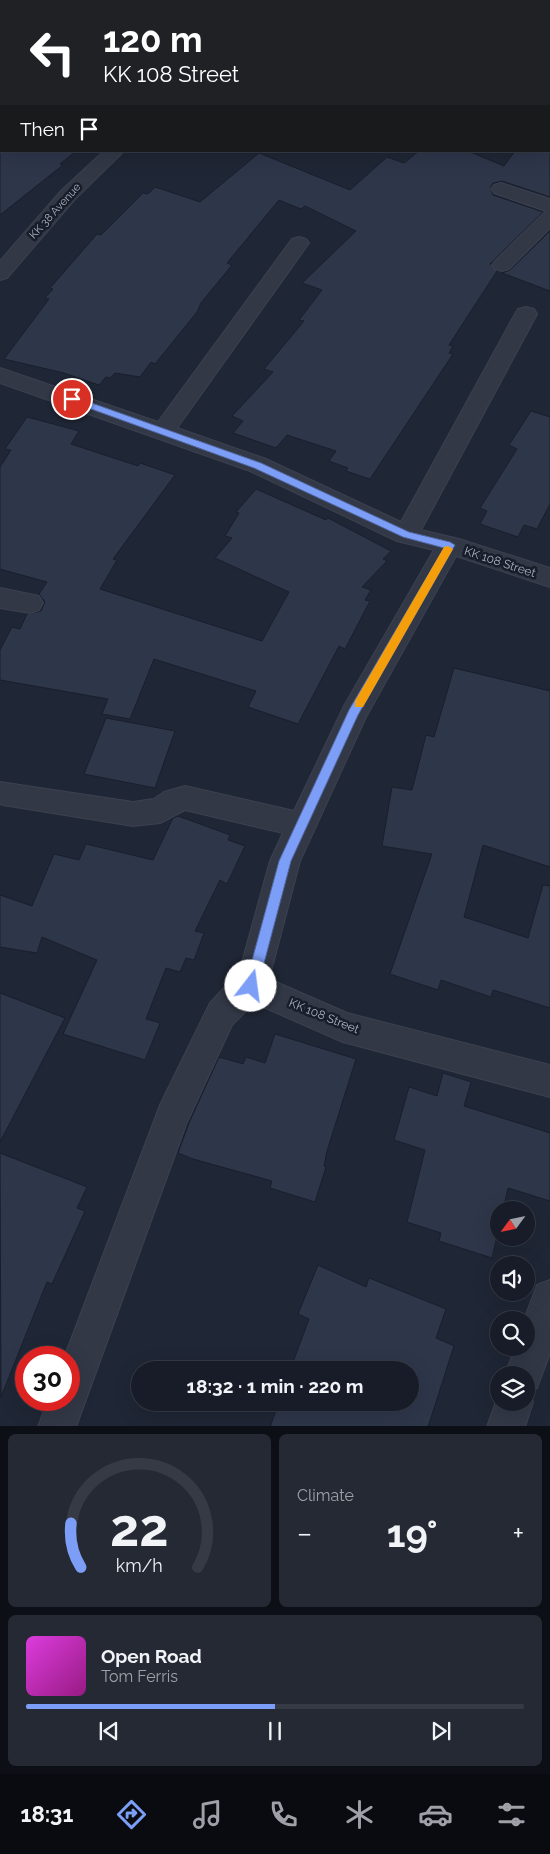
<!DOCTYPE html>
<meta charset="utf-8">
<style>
body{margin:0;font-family:Raleway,sans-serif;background:#242934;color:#f1f3f6;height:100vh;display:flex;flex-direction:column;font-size:19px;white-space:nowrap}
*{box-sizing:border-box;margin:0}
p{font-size:16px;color:#9ea1a8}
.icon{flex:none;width:28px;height:28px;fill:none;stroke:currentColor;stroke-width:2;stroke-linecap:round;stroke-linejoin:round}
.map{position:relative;height:1426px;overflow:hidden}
.drawer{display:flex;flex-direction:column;gap:8px;padding:8px;background:#0d0f16;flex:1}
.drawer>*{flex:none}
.banner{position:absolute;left:0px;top:0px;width:550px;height:152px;box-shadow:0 5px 20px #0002,0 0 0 1px #363a45;background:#202124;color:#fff;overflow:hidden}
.needle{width:32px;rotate:237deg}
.tools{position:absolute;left:490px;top:1201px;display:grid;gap:10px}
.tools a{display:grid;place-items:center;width:45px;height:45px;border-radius:50%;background:#171c28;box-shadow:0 5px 20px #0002,0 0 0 1px #363a45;font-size:25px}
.speed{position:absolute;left:15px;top:1346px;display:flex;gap:10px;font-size:25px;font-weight:700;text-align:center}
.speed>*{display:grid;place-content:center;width:65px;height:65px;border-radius:50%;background:#171c28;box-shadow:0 5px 20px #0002,0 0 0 1px #363a45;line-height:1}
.speed .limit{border:8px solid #d22;background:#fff;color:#111}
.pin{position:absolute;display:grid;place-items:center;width:42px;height:42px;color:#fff;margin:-21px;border:2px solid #fff;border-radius:50%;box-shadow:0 1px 5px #0007}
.me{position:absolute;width:55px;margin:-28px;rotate:15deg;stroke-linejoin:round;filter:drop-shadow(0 0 4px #0008)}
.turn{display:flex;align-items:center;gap:18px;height:105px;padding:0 20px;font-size:22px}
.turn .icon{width:65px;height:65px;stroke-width:2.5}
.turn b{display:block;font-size:35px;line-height:42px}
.then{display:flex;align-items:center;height:48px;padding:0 20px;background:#0003;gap:10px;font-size:19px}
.big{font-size:38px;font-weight:700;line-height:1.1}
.drawer .widget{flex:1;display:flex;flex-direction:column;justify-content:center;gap:8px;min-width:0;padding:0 18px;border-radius:8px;background:#242934}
.drawer .dial{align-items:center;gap:0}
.dial svg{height:130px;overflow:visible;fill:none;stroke:#363a45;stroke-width:7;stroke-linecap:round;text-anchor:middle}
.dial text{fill:#f1f3f6;stroke:none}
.song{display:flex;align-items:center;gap:15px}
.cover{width:60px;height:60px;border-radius:8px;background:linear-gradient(135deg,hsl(300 70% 55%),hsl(310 70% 35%))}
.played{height:5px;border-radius:2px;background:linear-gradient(90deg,#7d9ef7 50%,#363a45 50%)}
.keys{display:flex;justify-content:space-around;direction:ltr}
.heat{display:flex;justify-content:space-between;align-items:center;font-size:28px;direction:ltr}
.drawer .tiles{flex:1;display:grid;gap:8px;grid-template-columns:1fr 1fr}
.widget:last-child{grid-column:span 2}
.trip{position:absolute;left:131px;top:1361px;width:288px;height:50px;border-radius:25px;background:#171c28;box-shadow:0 5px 20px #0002,0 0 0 1px #363a45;font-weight:700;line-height:50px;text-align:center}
.tab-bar{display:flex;height:80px;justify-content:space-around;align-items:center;background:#090b10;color:#9ea1a8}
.tab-bar .icon{width:35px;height:35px}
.tab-bar .selected{color:#7d9ef7}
.tab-bar b{font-size:22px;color:#f1f3f6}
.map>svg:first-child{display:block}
.building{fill:#2e364a;stroke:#1a1f2c}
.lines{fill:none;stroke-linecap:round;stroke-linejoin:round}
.minor-casing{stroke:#3c4150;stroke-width:2}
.minor{fill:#323846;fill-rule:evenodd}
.route{fill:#7d9ef7;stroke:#5167a1}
.slow{fill:#f59e0b}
.labels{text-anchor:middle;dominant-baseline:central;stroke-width:5;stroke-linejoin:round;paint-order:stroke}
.far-street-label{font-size:11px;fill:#acb2c3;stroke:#181d2a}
.street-label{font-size:12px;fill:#acb2c3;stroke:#181d2a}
</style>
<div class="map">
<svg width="550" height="1427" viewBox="0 0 550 1427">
<rect width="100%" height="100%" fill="#1f2635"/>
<path class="building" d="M 0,151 L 76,151 L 60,164 L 63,165 L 0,215 Z
M 419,151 L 468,151 L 504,166 L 515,151 L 550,151 L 550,197 L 502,181 L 493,183 L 490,188 L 493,195 L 543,212 L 490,264 L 497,271 L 449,345 L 453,346 L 449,353 L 453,354 L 370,479 L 346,471 L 348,468 L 329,461 L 336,451 L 287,435 L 276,448 L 233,433 L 243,421 L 232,416 L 273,372 L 264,369 L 304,321 L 299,320 L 322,290 L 302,283 L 356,231 L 305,206 L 301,209 L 279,200 L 227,263 L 232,265 L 201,303 L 197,312 L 155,364 L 151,362 L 140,377 L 115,373 L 110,378 L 106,377 L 99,385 L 64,373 L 4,359 L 49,299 L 45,298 L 53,289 L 50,288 L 97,234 L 101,235 L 143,193 L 148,194 L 155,187 L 200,202 L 259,153 L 350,190 L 387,157 L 404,163 Z
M 550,231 L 550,291 L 502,273 L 510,270 Z
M 531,411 L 550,417 L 550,504 L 537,529 L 524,525 L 518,537 L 480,524 L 487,511 L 480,508 L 517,449 L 509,445 Z
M 27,417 L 79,431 L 71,444 L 138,466 L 140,463 L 175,475 L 113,559 L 117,560 L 100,589 L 262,641 L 289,592 L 215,558 L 232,538 L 225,536 L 239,513 L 236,512 L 256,489 L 326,520 L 328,518 L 391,551 L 383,559 L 387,561 L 362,587 L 371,590 L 365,600 L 370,601 L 345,649 L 339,646 L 298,724 L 248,707 L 256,691 L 154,659 L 130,719 L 102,714 L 108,699 L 0,680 L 0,650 L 12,627 L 20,629 L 27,614 L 41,611 L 45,602 L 39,594 L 47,582 L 0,569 L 0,467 L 11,450 L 5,449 Z
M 454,668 L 550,691 L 550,867 L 483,845 L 464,917 L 528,938 L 543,885 L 550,886 L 550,1008 L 493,990 L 491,997 L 441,980 L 438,990 L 390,974 L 432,854 L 382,846 L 392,787 L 412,790 L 426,735 L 434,737 Z
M 106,718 L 175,731 L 155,788 L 84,774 Z
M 178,816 L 230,835 L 228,840 L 245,846 L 227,884 L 220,880 L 195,931 L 204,933 L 194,960 L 186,958 L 180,972 L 166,968 L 146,1019 L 160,1023 L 145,1060 L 63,1034 L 97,960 L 42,937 L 37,953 L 0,947 L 0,895 L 32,906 L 54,854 L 79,860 L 86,844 L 153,860 L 173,818 Z
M 0,993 L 65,1018 L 0,1142 Z
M 275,1034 L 356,1059 L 327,1151 L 324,1166 L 326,1167 L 315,1202 L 270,1188 L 272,1181 L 193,1159 L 178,1153 L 189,1123 L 219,1057 L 243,1064 L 246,1057 L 265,1063 Z
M 443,1073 L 471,1082 L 464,1106 L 550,1133 L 550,1201 L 508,1188 L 503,1210 L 499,1210 L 499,1228 L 492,1258 L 439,1241 L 441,1233 L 407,1222 L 425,1150 L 394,1140 L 409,1087 L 437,1096 Z
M 0,1153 L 87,1187 L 77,1208 L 85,1211 L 52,1284 L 47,1282 L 1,1397 Z
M 318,1265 L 366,1287 L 369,1278 L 446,1309 L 436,1338 L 454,1346 L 428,1427 L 270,1427 L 279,1402 L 410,1402 L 410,1370 L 290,1370 L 309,1319 L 298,1314 Z"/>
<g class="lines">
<g class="minor-casing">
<path id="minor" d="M 4,0 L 23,0 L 23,1 L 4,1 Z
M 362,0 L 380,0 L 380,1 L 362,1 Z
M 549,91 L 550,91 L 550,102 L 549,102 Z
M 104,151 L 124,151 L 75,199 L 7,278 L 0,280 L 0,261 L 61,191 Z
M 501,183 L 550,199 L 550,228 L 509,269 L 502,271 L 495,269 L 492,265 L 495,261 L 546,211 L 494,193 L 491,189 L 494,185 Z
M 299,237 L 306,239 L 309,243 L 177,428 L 266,459 L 401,522 L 515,314 L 518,309 L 526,307 L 534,309 L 537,314 L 421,530 L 459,539 L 550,568 L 550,587 L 456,556 L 366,717 L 300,861 L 269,979 L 347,1013 L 550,1065 L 550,1097 L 343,1042 L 254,1003 L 232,1025 L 187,1122 L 76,1427 L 38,1427 L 48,1400 L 69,1400 L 69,1358 L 64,1358 L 160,1105 L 210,1003 L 223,989 L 238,977 L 270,861 L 283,833 L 185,810 L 160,823 L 133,826 L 3,805 L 0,804 L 0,782 L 133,802 L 154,799 L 164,792 L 185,786 L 294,811 L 344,706 L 434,550 L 397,541 L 250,471 L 0,383 L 0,368 L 158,422 L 292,239 Z
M 0,588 L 39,596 L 43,603 L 39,610 L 30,613 L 0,608 Z
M 550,1280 L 550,1353 L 537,1388 L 529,1392 L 533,1402 L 525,1427 L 487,1427 L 499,1393 L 499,1402 L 526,1402 L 526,1375 L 505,1375 L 515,1348 L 526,1348 L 526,1320 L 524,1320 L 537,1285 Z"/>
</g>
<use href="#minor" class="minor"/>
</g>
<path class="route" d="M 72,396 L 261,463 L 409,532 L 450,542 L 455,545 L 358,715 L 291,861 L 258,986 L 256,990 L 251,991 L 247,990 L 245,986 L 279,861 L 349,710 L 444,548 L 403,537 L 254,468 L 69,401 L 68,399 Z"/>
<path class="slow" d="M 448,546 L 453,549 L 363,707 L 355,707 L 355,701 L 444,547 Z"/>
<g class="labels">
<g class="far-street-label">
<text transform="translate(55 211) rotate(-48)">KK 38 Avenue</text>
</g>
<g class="street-label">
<text transform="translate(500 562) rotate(18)">KK 108 Street</text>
<text transform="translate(324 1016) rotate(22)">KK 108 Street</text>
</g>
</g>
</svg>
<div class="tools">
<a><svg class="needle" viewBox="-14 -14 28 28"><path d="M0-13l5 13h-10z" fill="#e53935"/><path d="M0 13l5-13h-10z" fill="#9ea1a8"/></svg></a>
<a><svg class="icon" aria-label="sound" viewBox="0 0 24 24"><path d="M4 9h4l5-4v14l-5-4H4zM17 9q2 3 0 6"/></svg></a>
<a><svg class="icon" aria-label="search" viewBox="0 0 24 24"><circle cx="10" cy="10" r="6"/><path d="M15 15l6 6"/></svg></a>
<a><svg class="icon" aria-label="layers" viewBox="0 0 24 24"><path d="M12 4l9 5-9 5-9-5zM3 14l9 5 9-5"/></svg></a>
</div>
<div class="speed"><div class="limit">30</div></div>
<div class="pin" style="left:72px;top:399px;background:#d93025"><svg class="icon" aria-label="arrive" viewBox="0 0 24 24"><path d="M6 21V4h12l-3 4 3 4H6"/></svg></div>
<svg class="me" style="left:251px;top:986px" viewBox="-20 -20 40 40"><circle r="19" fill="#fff"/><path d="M0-13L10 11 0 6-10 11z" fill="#7d9ef7"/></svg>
<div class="trip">18:32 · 1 min · 220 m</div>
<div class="banner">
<div class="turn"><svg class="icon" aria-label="left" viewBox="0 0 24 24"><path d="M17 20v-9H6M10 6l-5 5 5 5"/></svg><div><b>120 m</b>KK 108 Street</div></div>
<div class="then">Then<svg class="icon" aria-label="arrive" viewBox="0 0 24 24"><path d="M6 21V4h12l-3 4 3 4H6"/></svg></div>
</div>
</div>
<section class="drawer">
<div class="tiles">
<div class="widget dial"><svg viewBox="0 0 100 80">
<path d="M14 69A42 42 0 1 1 86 69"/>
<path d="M14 69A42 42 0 0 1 8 42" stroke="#7d9ef7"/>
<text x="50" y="56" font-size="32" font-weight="700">22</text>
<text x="50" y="72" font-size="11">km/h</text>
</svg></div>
<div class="widget"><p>Climate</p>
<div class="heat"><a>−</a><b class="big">19°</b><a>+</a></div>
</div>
<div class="widget">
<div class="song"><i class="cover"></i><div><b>Open Road</b><p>Tom Ferris</p></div></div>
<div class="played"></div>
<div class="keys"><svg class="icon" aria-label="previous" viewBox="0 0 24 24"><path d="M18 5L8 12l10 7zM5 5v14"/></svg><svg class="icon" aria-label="pause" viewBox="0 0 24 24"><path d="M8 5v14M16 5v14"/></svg><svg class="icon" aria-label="next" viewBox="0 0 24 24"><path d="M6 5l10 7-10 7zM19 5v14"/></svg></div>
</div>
</div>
</section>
<nav class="tab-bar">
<b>18:31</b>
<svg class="icon selected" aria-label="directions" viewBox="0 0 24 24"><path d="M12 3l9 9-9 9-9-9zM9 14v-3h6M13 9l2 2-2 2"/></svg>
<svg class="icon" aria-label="music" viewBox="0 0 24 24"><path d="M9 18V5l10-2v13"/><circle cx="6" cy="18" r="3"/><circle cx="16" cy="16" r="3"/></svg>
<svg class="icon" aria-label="phone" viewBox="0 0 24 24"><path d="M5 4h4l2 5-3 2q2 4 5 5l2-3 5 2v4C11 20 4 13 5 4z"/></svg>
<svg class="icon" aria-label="climate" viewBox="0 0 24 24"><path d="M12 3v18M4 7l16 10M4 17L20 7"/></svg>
<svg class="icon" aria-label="car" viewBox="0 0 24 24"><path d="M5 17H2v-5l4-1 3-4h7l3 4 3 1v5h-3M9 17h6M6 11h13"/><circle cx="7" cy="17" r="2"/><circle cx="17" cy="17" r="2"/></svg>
<svg class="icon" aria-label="filters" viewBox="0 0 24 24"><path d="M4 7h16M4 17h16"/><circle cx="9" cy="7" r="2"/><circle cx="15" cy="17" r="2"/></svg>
</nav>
